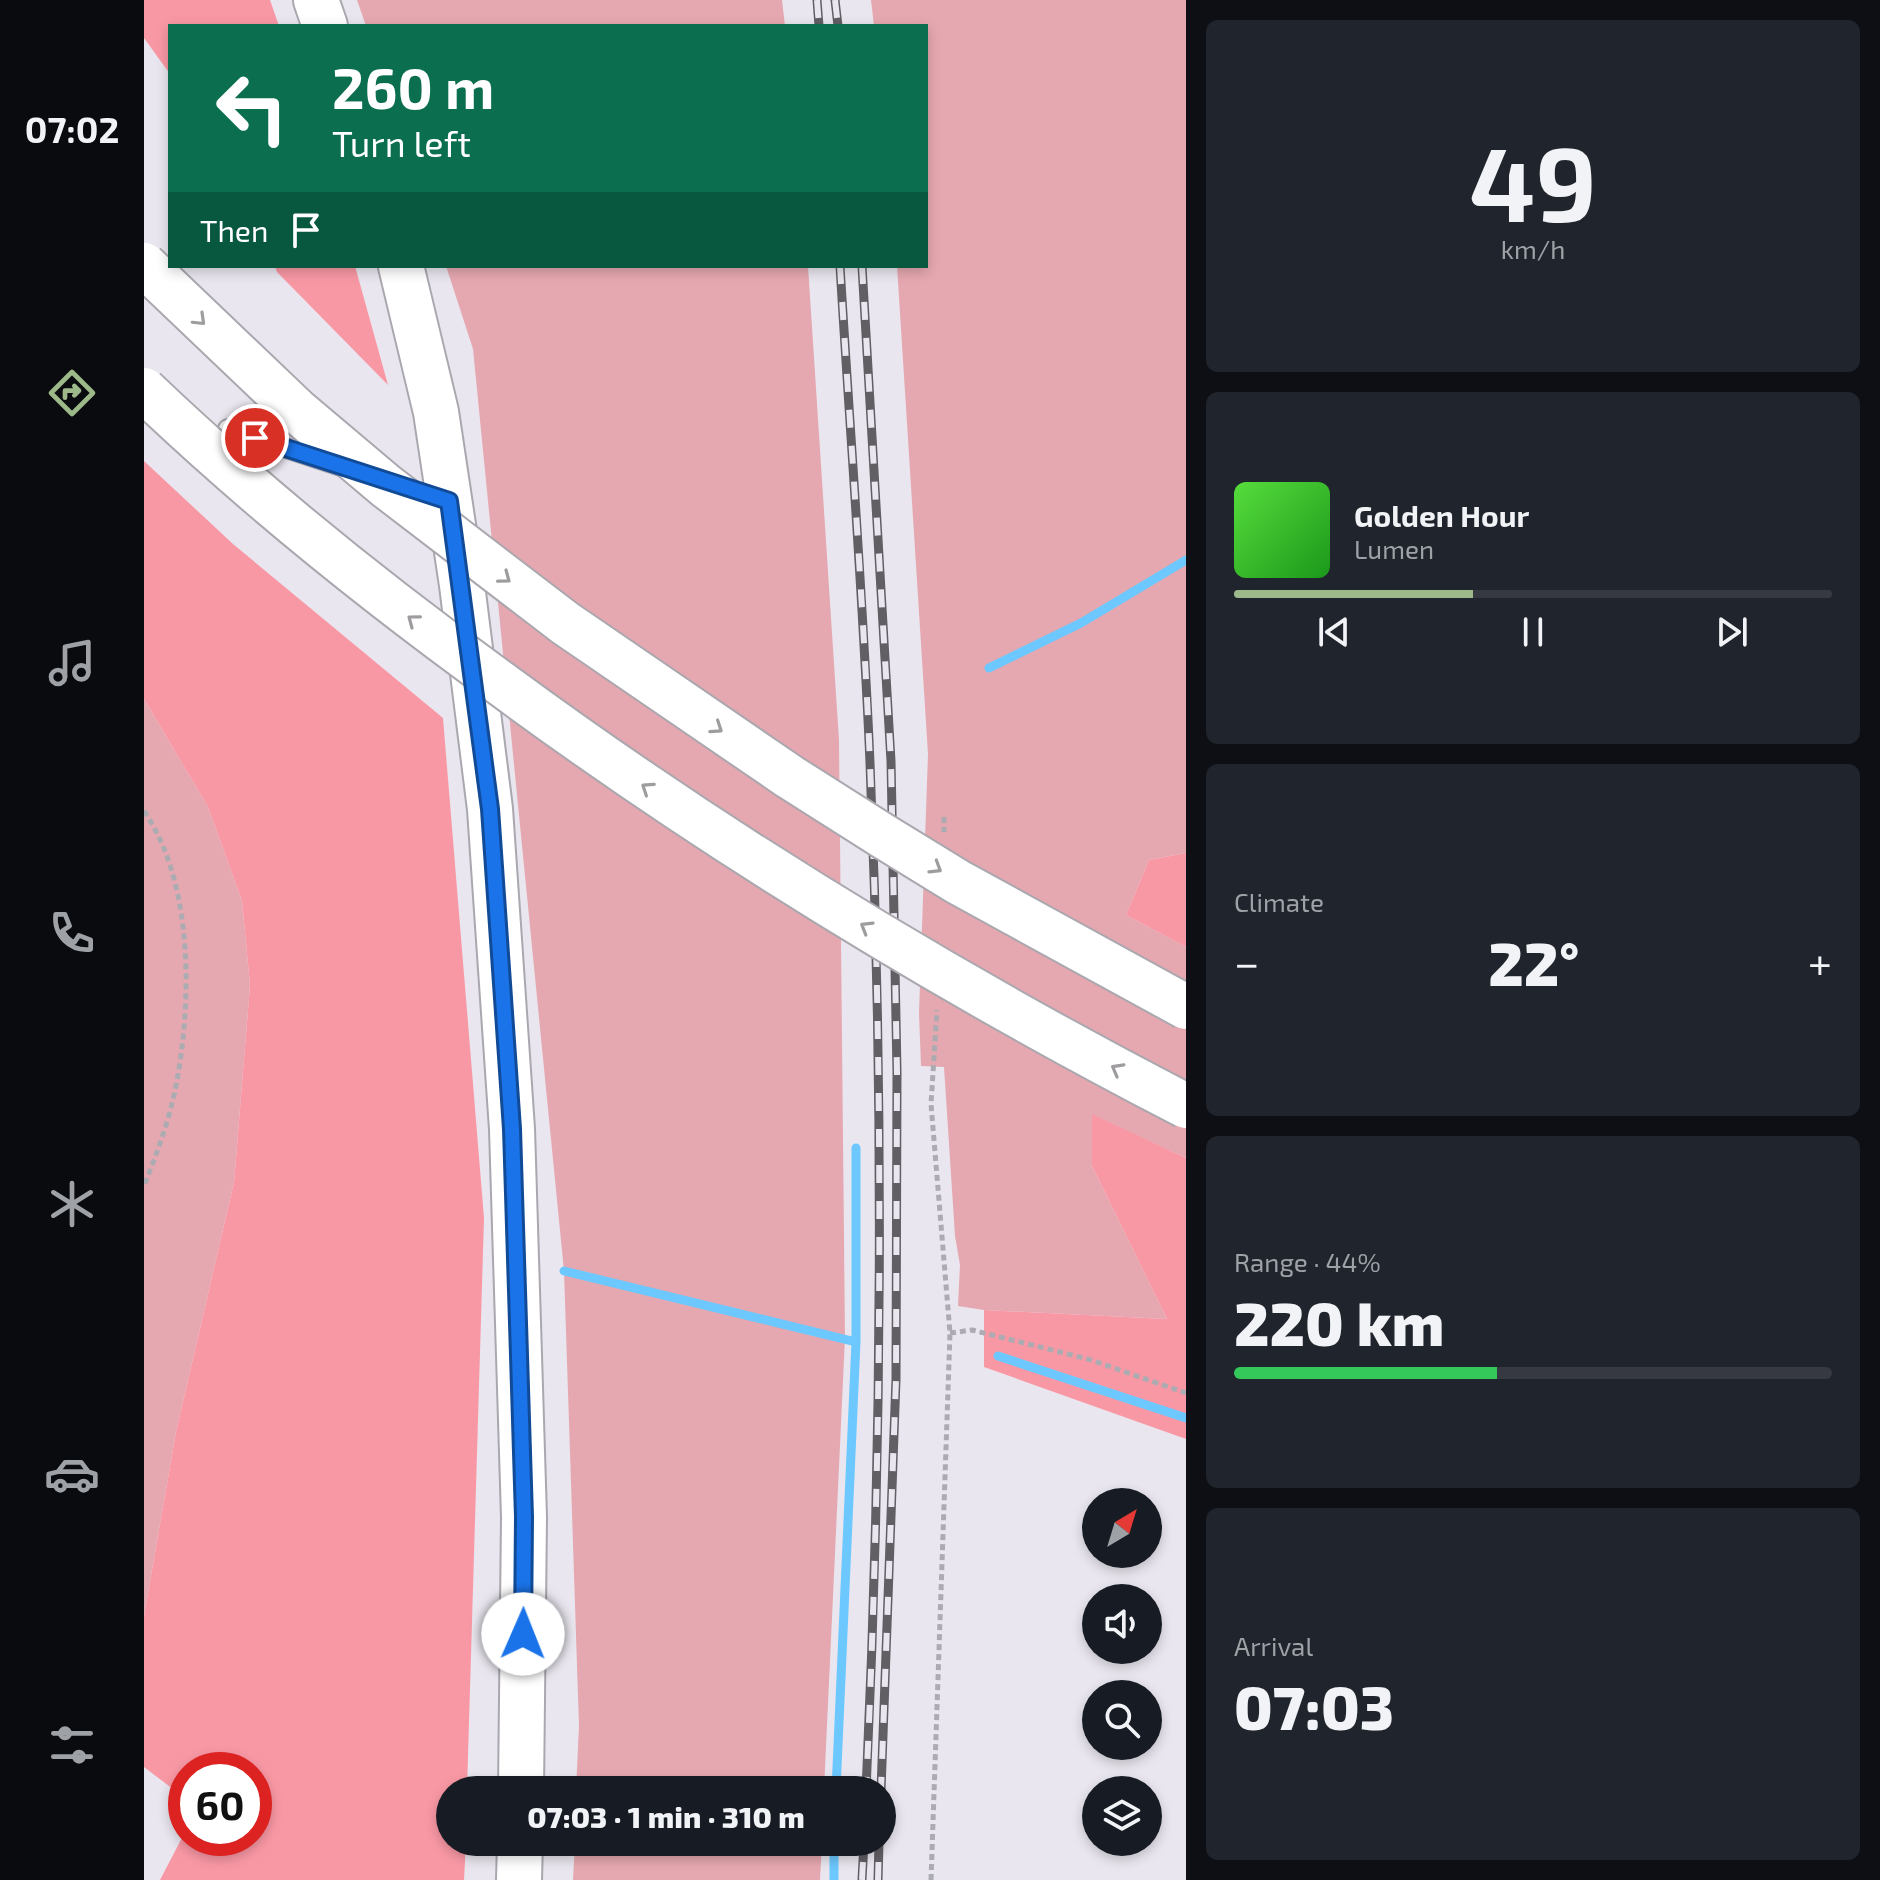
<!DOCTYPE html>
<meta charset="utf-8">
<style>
body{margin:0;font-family:"Exo 2",sans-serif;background:#20242c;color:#f1f3f6;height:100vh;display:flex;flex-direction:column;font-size:30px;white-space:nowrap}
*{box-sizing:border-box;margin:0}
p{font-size:26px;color:#9ea1a6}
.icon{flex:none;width:44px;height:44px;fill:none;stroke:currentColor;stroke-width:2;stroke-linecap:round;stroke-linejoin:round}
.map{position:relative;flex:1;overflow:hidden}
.panel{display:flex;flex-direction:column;gap:20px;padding:20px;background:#0d0f14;width:694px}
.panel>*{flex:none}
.hud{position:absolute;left:24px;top:24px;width:760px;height:244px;border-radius:0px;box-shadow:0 4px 12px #0003;background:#0b6e4f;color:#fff;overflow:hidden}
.needle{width:52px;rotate:38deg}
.buttons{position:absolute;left:938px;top:1488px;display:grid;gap:16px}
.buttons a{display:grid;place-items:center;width:80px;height:80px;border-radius:50%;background:#171b24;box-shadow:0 4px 12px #0003;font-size:40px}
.speed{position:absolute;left:24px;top:1752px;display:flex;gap:16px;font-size:40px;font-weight:700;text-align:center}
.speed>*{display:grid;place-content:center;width:104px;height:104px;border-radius:50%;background:#171b24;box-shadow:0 4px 12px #0003;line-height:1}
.speed .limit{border:12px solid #d22;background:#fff;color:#111}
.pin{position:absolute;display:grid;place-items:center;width:68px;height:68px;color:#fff;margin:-34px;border:4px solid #fff;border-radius:50%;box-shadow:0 2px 8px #0007}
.me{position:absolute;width:88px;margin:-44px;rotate:1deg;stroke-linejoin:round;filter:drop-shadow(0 0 6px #0008)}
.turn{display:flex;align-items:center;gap:28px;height:168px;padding:0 32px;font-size:36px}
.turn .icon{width:104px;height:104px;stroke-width:2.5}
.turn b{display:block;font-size:56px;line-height:68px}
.then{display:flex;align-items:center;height:76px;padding:0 32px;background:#0003;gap:16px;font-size:30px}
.big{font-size:60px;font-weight:800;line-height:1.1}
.panel .card{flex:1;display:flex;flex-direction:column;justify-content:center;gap:12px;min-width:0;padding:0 28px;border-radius:12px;background:#20242c}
.panel .dial{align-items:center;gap:0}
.dial b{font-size:104px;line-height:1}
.song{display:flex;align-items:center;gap:24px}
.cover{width:96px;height:96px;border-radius:12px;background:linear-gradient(135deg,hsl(110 70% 55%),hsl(120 70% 35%))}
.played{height:8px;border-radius:4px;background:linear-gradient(90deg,#9db98a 40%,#363941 40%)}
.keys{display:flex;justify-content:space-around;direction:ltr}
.heat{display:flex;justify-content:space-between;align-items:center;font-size:44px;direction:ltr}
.charge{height:12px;border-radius:6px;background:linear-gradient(90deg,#34c759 44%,#363941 0)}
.trip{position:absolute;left:292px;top:1776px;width:460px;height:80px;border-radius:40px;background:#171b24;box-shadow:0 4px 12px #0003;font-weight:800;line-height:80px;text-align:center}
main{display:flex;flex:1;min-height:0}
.dock{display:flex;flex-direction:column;width:144px;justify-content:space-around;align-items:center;background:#090b0e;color:#9ea1a6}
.dock .icon{width:56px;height:56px}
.dock .on{color:#9db98a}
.dock b{font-size:36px;color:#f1f3f6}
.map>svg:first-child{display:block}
.green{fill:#e6a8b0}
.forest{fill:#f998a5}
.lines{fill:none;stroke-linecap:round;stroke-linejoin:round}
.stream{stroke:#6cc8fe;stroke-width:9}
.lane-casing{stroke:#aaa7af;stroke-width:22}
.primary-casing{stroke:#aaa7af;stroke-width:48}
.path{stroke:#adabb2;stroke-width:5;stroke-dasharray:6 4;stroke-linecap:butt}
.lane{stroke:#fff;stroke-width:18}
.primary{stroke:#fff;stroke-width:44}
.rail-casing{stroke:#615e64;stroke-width:9}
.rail{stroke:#e9e6ef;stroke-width:6;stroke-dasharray:18;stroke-linecap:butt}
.highway-bridge-casing{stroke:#aaa7af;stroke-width:48;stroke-linecap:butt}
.highway-bridge{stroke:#fff;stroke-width:44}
.oneway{stroke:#9e9c9e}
.route-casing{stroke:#114b97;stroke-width:20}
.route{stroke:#1a73e8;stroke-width:14}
</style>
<main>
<nav class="dock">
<b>07:02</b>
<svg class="icon on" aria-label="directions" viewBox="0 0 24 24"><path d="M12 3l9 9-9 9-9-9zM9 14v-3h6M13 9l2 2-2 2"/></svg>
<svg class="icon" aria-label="music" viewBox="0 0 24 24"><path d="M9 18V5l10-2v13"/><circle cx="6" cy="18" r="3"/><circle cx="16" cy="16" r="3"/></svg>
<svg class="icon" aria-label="phone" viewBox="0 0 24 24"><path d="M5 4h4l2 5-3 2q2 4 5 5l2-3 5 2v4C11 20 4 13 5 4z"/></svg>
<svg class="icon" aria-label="climate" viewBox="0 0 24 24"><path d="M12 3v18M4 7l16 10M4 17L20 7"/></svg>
<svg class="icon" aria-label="car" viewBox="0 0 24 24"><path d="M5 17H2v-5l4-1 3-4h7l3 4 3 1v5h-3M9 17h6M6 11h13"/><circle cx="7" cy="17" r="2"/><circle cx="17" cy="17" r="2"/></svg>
<svg class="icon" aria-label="filters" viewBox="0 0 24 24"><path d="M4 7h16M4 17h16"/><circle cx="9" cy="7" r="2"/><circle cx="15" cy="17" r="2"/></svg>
</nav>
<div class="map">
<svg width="1042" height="1880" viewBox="0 0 1042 1880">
<rect width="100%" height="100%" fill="#e9e6ef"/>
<path class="green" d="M 213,0 L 638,0 L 641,26 L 222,26 Z
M 727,0 L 1042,0 L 1042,853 L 1005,860 L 982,915 L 1042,947 L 1042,1158 L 948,1115 L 948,1166 L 1023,1319 L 840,1310 L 814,1306 L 816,1265 L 811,1236 L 800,1067 L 777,1066 L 775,1013 L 784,754 L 753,266 L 782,266 L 782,26 L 730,26 Z
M 302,266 L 664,266 L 695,740 L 701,1338 L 680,1790 L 432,1790 L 435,1726 L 420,1271 L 329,349 Z
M 0,699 L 64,807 L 98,901 L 106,985 L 90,1182 L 32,1432 L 0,1616 Z
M 431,1842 L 678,1842 L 676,1880 L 429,1880 Z"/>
<path class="forest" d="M 0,0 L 126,0 L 135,26 L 26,26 L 26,74 L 0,38 Z
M 131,266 L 211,266 L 244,385 L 133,272 Z
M 0,461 L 89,544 L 299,718 L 340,1218 L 323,1790 L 306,1790 L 306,1842 L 322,1842 L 320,1880 L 16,1880 L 42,1830 L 42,1838 L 110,1838 L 110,1770 L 42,1770 L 42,1799 L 0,1767 L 0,1616 L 32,1432 L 90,1182 L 106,985 L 98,901 L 64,807 L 0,699 Z
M 1042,853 L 1042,947 L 982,915 L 1005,860 Z
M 948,1114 L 1042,1158 L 1042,1439 L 840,1367 L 840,1310 L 1023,1319 L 948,1166 Z"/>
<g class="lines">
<path class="stream" d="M 845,668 L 937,623 L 1042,560
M 420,1271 L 712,1342
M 854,1356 L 1042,1418
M 692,1790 L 712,1342 L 712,1148
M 690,1880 L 690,1842"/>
<g class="lane-casing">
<path id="lane" d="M 84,429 L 200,467"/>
</g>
<g class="primary-casing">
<path id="primary" d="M 172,0 L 181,26
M 257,266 L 292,412 L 318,585 L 346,809 L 368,1129 L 380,1517 L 377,1790
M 375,1880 L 376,1842"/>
</g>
<path class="path" d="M 0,811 C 50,884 48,1002 32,1086 C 25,1121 13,1153 0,1186
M 800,817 L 800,832
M 806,1333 L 828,1330 L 944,1359 L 1042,1393
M 787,1880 L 806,1333 L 787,1104 L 793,1010"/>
<use href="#lane" class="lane"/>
<use href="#primary" class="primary"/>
<g class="rail-casing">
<path id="rail" d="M 673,0 L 675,26
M 691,0 L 694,26
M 696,266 C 706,432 719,597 726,763 C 740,1105 738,1448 722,1790
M 718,266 L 747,761 L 753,1072 L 752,1379 L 737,1790
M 718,1880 L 720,1842
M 734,1880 L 735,1842"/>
</g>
<use href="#rail" class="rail"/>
<g class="highway-bridge-casing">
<path id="highway-bridge" d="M 0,265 L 152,410 L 242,486 L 421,623 L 646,777 L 739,836 L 814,882 L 1042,1007
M 0,390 C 112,497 233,594 359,685 C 575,844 804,983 1042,1106"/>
</g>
<use href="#highway-bridge" class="highway-bridge"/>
</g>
<defs><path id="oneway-chevron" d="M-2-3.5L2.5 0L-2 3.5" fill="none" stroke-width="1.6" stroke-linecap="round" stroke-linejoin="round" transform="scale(2)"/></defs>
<g class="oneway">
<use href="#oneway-chevron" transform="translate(56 320) rotate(44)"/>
<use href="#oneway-chevron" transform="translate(361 578) rotate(37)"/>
<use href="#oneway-chevron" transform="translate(269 620) rotate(-143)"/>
<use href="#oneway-chevron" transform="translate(573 728) rotate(34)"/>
<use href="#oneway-chevron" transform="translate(503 788) rotate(-146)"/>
<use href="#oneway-chevron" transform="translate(792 868) rotate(32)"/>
<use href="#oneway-chevron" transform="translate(722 927) rotate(-149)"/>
<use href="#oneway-chevron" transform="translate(973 1069) rotate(-151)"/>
</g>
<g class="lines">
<g class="route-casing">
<path id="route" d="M 111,438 L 305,501 L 346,809 L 368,1129 L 380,1517 L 379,1634"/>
</g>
<use href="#route" class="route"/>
</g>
</svg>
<div class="buttons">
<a><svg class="needle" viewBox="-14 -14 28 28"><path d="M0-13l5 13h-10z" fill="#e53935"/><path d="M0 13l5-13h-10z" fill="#9ea1a6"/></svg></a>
<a><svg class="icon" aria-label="sound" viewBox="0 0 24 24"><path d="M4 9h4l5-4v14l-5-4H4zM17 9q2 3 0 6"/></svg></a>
<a><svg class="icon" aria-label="search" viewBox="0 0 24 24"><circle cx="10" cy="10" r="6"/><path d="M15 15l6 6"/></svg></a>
<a><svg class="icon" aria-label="layers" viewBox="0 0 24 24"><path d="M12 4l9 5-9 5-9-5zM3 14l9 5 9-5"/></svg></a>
</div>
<div class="speed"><div class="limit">60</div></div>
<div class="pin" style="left:111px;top:438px;background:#d93025"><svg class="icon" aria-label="arrive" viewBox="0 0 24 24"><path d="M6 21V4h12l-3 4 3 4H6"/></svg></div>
<svg class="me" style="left:379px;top:1634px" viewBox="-20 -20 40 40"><circle r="19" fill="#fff"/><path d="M0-13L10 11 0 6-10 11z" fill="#1a73e8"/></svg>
<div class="trip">07:03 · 1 min · 310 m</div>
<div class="hud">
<div class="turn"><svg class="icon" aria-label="left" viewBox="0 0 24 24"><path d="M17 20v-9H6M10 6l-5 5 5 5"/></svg><div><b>260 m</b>Turn left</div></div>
<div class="then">Then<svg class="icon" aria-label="arrive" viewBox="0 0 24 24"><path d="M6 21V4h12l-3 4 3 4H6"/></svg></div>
</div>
</div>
<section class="panel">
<div class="card dial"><b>49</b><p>km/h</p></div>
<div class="card">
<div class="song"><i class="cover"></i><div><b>Golden Hour</b><p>Lumen</p></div></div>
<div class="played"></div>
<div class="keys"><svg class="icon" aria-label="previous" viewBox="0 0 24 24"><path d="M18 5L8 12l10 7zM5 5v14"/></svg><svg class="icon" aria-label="pause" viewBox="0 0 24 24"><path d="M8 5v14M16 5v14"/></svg><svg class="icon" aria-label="next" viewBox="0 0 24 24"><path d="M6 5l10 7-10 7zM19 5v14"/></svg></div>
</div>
<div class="card"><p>Climate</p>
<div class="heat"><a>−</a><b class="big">22°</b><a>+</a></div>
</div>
<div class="card"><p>Range · 44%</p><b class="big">220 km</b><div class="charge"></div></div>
<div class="card"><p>Arrival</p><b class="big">07:03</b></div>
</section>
</main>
